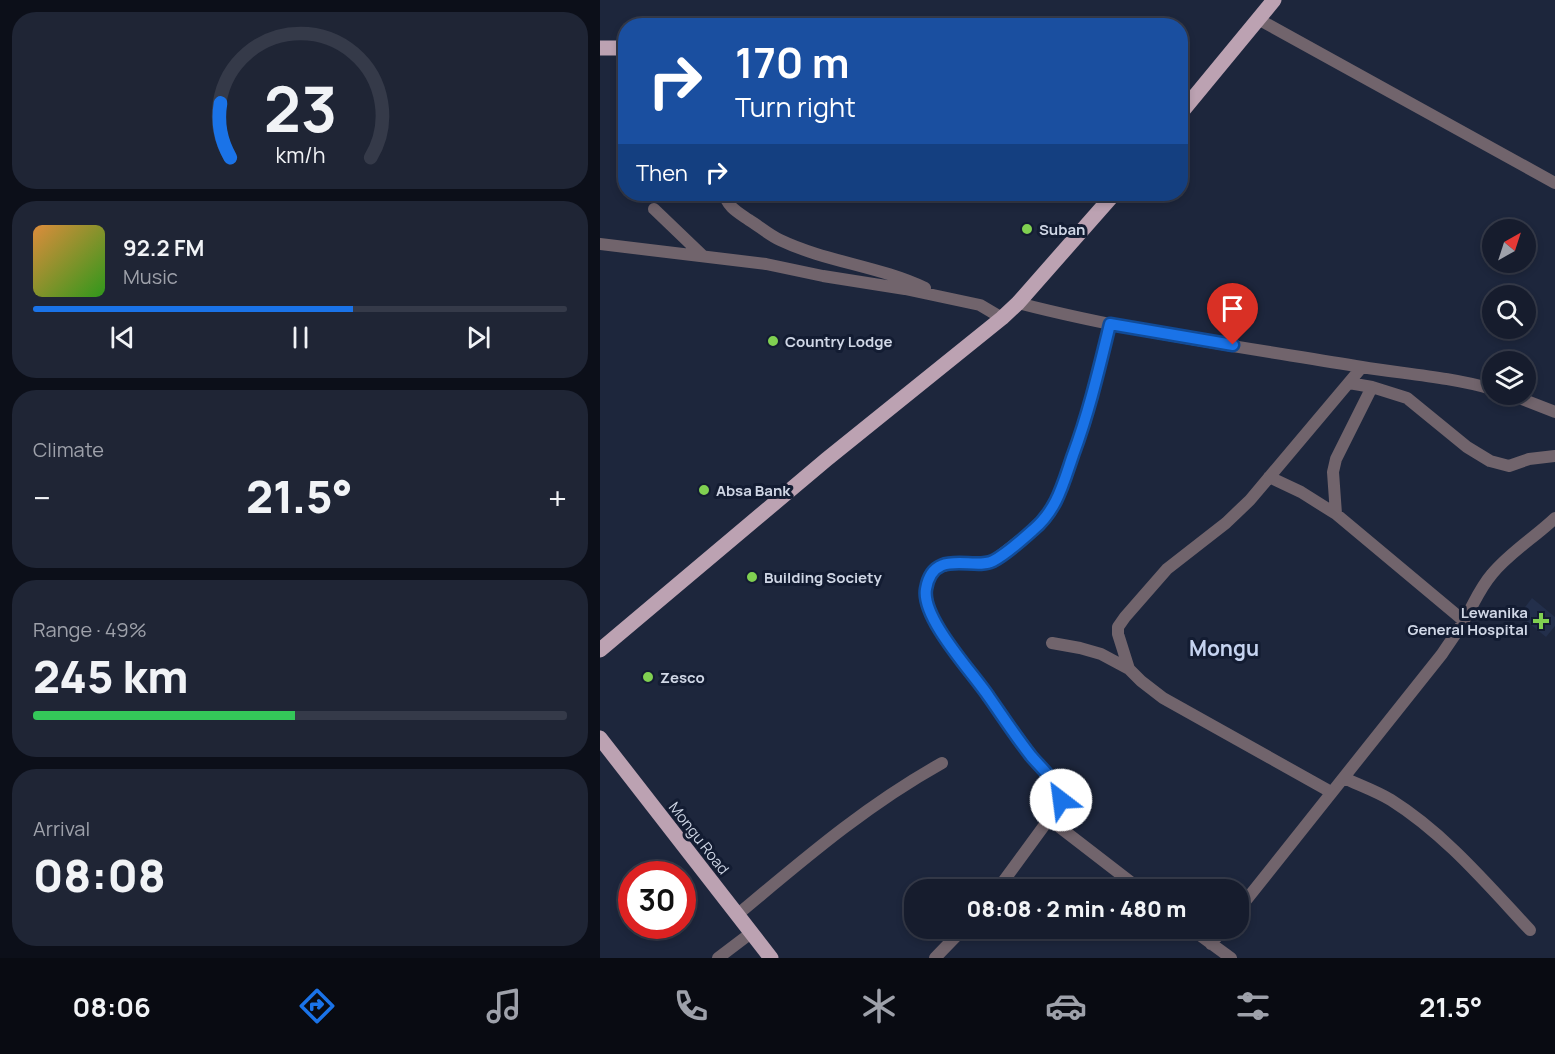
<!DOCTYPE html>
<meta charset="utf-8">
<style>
body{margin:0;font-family:Manrope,sans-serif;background:#1f2535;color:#f1f3f6;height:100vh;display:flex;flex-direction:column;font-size:22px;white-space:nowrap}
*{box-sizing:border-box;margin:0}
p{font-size:20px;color:#9ea1aa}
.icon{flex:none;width:33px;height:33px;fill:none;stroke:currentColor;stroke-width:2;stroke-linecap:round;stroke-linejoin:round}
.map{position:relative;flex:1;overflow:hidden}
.side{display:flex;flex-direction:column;gap:12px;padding:12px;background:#0c0f19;width:600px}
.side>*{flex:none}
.banner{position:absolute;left:18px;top:18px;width:570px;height:183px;border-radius:24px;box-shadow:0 3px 9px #0003,0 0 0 2px #353a49;background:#1a4fa0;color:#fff;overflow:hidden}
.needle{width:39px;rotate:39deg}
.buttons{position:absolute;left:882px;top:219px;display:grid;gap:12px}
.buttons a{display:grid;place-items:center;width:54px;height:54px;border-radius:50%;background:#161c2d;box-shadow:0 3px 9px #0003,0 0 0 2px #353a49;font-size:30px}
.speed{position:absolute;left:18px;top:861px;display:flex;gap:12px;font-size:30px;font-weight:700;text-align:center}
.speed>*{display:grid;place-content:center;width:78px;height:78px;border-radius:50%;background:#161c2d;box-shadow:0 3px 9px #0003,0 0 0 2px #353a49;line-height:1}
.speed .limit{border:9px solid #d22;background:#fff;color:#111}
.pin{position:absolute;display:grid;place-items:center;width:51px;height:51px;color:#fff;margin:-62px -26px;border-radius:50% 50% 50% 0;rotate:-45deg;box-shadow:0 0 6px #0007}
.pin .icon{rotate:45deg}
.me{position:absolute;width:66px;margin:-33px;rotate:330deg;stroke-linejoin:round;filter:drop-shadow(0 0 4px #0008)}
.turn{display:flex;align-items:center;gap:21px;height:126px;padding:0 18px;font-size:27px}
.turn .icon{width:78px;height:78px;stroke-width:2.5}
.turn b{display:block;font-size:42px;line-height:51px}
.then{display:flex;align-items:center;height:57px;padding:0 18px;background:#0003;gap:12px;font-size:22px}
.big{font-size:45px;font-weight:800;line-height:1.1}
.side .widget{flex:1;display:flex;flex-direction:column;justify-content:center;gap:9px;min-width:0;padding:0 21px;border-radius:24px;background:#1f2535}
.side .dial{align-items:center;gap:0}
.dial svg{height:156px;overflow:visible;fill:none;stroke:#353a49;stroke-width:7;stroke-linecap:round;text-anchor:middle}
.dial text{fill:#f1f3f6;stroke:none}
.song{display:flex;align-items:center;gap:18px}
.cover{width:72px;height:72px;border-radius:9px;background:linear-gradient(135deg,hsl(30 70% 55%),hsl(110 70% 35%))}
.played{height:6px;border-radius:3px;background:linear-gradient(90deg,#1a73e8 60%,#353a49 60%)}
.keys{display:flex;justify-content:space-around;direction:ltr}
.heat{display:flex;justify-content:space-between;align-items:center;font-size:33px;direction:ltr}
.charge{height:9px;border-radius:4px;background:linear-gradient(90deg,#34c759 49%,#353a49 0)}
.trip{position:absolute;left:304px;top:879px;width:345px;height:60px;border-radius:24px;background:#161c2d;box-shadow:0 3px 9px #0003,0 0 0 2px #353a49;font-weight:800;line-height:60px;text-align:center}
.dock{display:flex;height:96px;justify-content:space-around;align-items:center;background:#090b12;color:#9ea1aa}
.dock .icon{width:42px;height:42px}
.dock .on{color:#1a73e8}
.dock b{font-size:27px;color:#f1f3f6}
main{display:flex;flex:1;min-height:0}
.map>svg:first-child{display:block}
.built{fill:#232f4b}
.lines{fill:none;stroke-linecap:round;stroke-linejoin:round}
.minor{stroke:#71646c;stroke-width:12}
.major{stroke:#bca2b2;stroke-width:15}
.route-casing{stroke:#114b97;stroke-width:15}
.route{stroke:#1a73e8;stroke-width:10}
.poi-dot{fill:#80d051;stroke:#131c32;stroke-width:2}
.labels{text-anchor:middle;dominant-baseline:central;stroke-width:6;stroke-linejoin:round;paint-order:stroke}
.poi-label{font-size:15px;font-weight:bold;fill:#cfd6e5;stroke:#131c32;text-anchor:start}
.street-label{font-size:15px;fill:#cfd6e5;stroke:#131c32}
.district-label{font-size:21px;font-weight:bold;fill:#c5d3f0;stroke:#131c32}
</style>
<main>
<section class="side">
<div class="widget dial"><svg viewBox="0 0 100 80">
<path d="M14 69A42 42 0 1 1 86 69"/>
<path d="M14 69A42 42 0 0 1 9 41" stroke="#1a73e8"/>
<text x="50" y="56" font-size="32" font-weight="700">23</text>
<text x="50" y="72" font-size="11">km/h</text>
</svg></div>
<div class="widget">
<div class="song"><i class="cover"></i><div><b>92.2 FM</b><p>Music</p></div></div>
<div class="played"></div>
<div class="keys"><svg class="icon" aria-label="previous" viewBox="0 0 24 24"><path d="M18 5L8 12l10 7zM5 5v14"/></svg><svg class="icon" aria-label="pause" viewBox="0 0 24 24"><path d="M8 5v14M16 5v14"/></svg><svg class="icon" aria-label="next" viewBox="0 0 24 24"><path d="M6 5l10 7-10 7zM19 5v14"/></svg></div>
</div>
<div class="widget"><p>Climate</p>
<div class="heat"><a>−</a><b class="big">21.5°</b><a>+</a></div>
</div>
<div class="widget"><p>Range · 49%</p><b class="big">245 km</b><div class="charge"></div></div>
<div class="widget"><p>Arrival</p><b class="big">08:08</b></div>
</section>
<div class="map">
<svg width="955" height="958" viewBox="0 0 955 958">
<rect width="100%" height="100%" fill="#1d263c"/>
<path class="built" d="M 932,598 L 955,617 L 955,626 L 946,637 L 919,615 Z"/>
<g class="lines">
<path class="minor" d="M 658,19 L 955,183
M 125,194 C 126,206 139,213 149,220 C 159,226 169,235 180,240 C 226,262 279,266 325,288
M 54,209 L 102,255
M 0,244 L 166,264 L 223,276 L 305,289 L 380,305 L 402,318
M 418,303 C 530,332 648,348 762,367 C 806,374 850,377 892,389
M 510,324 L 485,423 L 462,488 L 449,514 L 433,530 L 392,562 L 358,562 L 336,568 C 316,594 332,615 346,640 L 461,795 L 460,804 L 449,819 L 541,890
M 772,387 L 807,398 L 867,447 L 890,461 L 909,466 L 929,459 L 955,456
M 909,394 L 955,412
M 669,477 L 701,492 L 736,514 L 864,621
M 736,514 L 733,472 L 736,459 L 772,387 L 749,383
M 452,643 L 480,648 L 501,654 L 529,669 L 541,681 L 563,698 L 731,792
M 529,669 L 518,634 L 518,627 L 525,617 L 567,569 L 626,523 L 650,500 L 762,367
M 744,778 C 759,785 776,791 791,800 C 845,834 886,883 930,930
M 397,890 L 449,819
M 639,909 L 842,654 C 849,643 857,633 863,622 C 873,606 879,589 892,574 C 909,553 935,537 955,518
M 137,915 C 204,859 265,806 342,763
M 590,928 L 631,958
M 611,944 L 624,928
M 118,958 L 151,933
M 335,958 L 364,928"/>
<path class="major" d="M 0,48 L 26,48
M 580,114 L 674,0
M 0,650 L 227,459 L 402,318 L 418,303 L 514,194
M 0,738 L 171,958"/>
</g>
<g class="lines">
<g class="route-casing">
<path id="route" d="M 461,800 C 461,785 441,768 431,756 C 416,737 403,717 389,697 C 373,673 321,618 326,589 C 333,547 373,571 393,561 C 405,555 423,539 433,530 C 457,510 463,484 473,455 C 489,412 499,369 510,324 L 633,345"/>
</g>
<use href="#route" class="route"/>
</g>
<g class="poi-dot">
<circle cx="427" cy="229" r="6"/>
<circle cx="173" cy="341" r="6"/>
<circle cx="104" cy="490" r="6"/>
<circle cx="152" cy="577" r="6"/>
<path d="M938 612h6v6h6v6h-6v6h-6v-6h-6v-6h6z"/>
<circle cx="48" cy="677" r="6"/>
</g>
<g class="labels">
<g class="poi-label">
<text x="439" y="229">Suban</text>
<text x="185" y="341">Country Lodge</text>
<text x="116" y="490">Absa Bank</text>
<text x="164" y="577">Building Society</text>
<text x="928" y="612" text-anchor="end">Lewanika<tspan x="928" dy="17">General Hospital</tspan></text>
<text x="60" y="677">Zesco</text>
</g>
<g class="street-label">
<text transform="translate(99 838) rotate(52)">Mongu Road</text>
</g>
<g class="district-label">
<text x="624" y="648">Mongu</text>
</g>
</g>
</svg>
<div class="buttons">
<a><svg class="needle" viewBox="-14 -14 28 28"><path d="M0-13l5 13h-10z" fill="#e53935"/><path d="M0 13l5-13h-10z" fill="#9ea1aa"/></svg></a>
<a><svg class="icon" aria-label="search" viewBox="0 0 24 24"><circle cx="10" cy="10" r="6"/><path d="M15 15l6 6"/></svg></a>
<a><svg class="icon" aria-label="layers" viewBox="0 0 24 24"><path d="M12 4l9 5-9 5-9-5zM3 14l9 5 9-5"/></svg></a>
</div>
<div class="speed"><div class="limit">30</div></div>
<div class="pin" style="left:633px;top:345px;background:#d93025"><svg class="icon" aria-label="arrive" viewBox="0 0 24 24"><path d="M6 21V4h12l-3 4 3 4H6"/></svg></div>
<svg class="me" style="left:461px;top:800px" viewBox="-20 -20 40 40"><circle r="19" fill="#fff"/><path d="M0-13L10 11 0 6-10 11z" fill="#1a73e8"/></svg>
<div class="trip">08:08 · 2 min · 480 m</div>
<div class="banner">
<div class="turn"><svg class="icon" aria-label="right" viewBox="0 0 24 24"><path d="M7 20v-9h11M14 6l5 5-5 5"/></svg><div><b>170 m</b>Turn right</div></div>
<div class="then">Then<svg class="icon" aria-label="right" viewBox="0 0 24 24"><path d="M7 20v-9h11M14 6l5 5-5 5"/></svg></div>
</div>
</div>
</main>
<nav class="dock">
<b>08:06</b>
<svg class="icon on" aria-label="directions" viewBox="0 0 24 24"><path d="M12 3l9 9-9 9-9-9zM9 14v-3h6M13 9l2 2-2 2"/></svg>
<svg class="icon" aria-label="music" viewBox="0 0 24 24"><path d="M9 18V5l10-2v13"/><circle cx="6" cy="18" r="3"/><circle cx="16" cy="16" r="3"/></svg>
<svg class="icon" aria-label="phone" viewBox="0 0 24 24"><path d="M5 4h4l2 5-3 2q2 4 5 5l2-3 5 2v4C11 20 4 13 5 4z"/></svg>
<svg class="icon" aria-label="climate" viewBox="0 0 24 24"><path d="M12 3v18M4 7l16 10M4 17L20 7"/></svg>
<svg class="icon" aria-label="car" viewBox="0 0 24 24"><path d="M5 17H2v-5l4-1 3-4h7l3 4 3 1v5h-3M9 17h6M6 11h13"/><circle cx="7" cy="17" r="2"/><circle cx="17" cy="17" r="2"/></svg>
<svg class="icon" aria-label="filters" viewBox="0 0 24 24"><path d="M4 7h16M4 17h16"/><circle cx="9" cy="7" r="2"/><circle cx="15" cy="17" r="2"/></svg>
<b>21.5°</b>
</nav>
